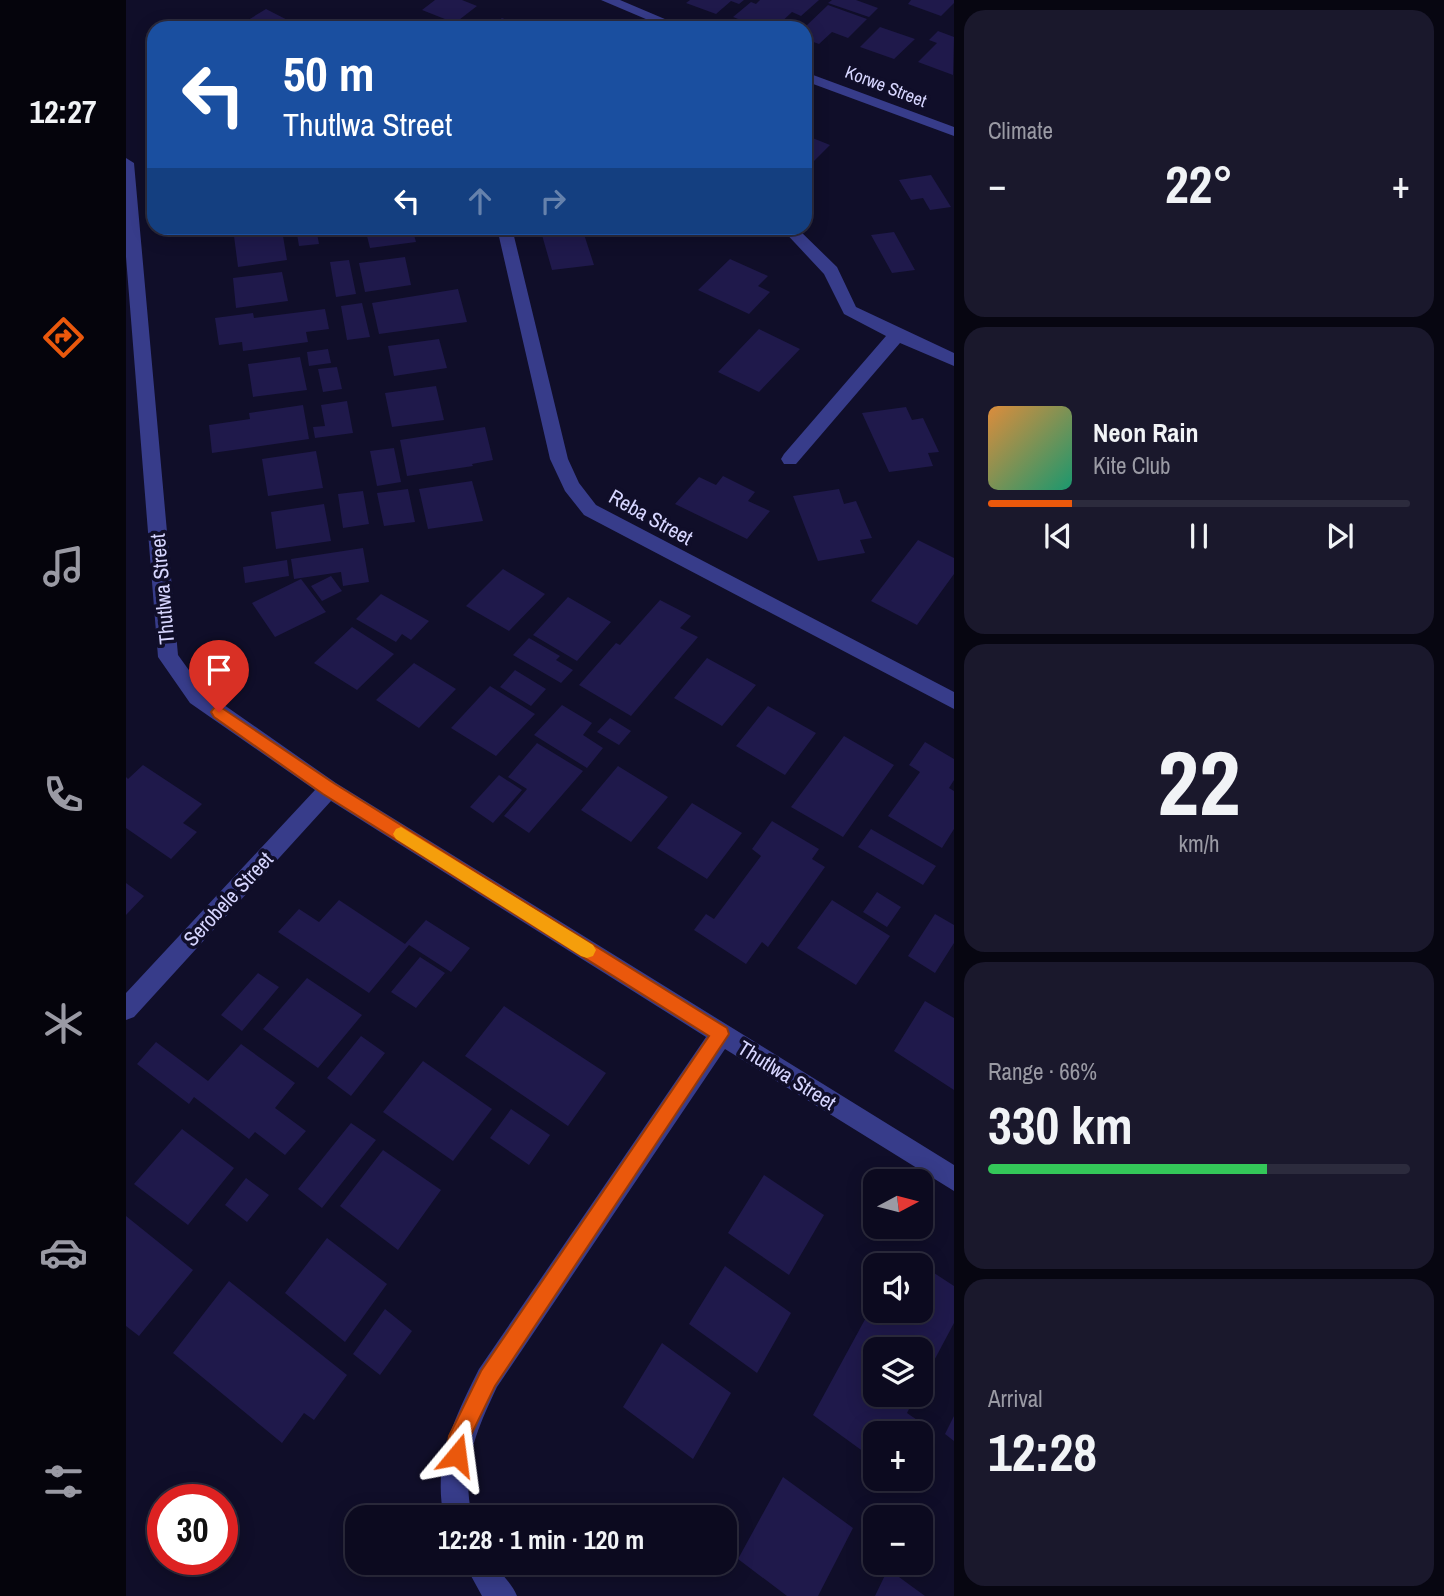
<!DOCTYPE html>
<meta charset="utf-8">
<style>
body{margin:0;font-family:"Archivo Narrow",sans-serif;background:#1a182c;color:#f1f3f6;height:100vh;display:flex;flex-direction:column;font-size:26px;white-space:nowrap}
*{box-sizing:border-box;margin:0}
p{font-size:23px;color:#9a9aa4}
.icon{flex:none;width:38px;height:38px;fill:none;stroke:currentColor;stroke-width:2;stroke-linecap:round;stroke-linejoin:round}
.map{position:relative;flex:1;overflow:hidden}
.sheet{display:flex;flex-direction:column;gap:10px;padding:10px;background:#070611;width:490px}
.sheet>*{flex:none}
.banner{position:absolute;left:21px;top:21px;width:665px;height:214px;border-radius:21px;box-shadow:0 4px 18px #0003,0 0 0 2px #2c2b3d;background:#1a4fa0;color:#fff;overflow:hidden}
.needle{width:46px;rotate:83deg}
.buttons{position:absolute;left:737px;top:1169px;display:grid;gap:14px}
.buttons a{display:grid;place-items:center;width:70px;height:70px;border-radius:14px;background:#0c0a1f;box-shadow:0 4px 18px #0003,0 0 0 2px #2c2b3d;font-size:35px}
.speed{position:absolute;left:21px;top:1484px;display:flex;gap:14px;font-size:35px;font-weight:700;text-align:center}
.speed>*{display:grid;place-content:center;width:91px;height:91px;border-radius:50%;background:#0c0a1f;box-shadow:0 4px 18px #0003,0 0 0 2px #2c2b3d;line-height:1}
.speed .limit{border:10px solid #d22;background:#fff;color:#111}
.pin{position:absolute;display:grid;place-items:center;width:60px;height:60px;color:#fff;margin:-72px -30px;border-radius:50% 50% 50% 0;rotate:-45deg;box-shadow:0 0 7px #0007}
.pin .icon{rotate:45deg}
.me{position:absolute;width:77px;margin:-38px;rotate:16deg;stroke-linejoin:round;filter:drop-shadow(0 0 5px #0008)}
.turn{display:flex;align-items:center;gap:24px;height:147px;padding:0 21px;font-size:32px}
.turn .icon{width:91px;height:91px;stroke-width:2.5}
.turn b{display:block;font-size:49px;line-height:60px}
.lanes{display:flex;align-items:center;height:66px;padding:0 21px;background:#0003;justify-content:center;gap:35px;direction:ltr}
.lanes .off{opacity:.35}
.big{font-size:52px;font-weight:700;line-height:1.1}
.sheet .card{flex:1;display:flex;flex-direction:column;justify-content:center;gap:10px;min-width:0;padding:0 24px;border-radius:21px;background:#1a182c}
.sheet .dial{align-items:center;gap:0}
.dial b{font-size:91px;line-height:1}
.song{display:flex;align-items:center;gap:21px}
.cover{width:84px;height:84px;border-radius:10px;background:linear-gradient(135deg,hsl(30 70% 55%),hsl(160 70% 35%))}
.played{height:7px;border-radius:4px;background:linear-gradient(90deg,#ea580c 20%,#2c2b3d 20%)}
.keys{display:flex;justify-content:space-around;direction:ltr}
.heat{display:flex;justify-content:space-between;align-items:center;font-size:38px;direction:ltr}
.charge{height:10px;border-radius:5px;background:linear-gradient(90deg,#34c759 66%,#2c2b3d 0)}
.trip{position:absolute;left:219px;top:1505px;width:392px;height:70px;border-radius:21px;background:#0c0a1f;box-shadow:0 4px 18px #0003,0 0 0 2px #2c2b3d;font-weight:700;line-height:70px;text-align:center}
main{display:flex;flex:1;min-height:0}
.tab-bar{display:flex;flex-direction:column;width:126px;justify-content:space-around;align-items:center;background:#05040c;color:#9a9aa4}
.tab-bar .icon{width:49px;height:49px}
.tab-bar .current{color:#ea580c}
.tab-bar b{font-size:32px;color:#f1f3f6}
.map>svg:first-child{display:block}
.building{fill:#1f194b}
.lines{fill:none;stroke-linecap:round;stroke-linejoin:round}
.minor{fill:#373c8a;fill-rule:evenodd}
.route{fill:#ea580c;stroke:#983908;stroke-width:2}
.slow{fill:#f59e0b}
.labels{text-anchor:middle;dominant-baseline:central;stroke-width:7;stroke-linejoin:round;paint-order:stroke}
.far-street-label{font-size:18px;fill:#d7d6ff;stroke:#100e29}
.street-label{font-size:21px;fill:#d7d6ff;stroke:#100e29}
</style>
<main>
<nav class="tab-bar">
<b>12:27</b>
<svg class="icon current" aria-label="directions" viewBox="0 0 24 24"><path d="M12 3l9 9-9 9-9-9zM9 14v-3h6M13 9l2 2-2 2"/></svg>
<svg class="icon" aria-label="music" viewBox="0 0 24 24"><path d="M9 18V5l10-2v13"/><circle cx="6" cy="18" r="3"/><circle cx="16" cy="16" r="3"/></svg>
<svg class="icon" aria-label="phone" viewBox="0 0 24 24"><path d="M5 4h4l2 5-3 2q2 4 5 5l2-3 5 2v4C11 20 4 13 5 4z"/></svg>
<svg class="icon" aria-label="climate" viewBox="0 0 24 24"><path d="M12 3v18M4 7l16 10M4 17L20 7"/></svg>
<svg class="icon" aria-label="car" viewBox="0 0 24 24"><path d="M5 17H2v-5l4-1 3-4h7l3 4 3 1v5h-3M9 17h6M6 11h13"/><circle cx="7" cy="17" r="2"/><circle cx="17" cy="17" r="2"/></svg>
<svg class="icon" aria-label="filters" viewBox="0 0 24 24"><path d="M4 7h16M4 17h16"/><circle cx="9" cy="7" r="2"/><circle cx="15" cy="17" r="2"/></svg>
</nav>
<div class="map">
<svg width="828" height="1596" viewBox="0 0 828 1596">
<rect width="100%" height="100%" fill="#100e29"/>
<path class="building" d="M 309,0 L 336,0 L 351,6 L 329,23 L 296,10 Z
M 564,0 L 618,0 L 613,4 L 605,1 L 590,14 L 560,3 Z
M 634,0 L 693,0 L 675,16 L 666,12 L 649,28 L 636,28 L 607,17 L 625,2 L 630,4 Z
M 706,0 L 730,0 L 752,8 L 743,17 L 702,3 Z
M 785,0 L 828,0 L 828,3 L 815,16 L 782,4 Z
M 702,5 L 741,19 L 722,38 L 706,32 L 693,44 L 679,39 L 679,27 Z
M 140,9 L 177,28 L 109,28 Z
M 376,18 L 391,24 L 386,28 L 363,28 Z
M 754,27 L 789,39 L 768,59 L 734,47 Z
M 812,31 L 828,37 L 827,75 L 792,62 L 811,43 L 803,40 Z
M 679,135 L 704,145 L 685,164 L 679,161 Z
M 805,175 L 825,207 L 804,210 L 797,198 L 785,200 L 773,180 Z
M 164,228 L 190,228 L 193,244 L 173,246 L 171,234 L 165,234 Z
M 239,228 L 286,228 L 290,242 L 244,248 Z
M 414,228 L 456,228 L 468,265 L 426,270 Z
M 156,230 L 161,260 L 112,267 L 108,236 Z
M 768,232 L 789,270 L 766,273 L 745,235 Z
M 279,257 L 285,285 L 239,292 L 233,263 Z
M 604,259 L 642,276 L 632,286 L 644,292 L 623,314 L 572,290 Z
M 223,260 L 230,294 L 210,297 L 204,262 Z
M 156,272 L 162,301 L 110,308 L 107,278 Z
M 332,289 L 341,322 L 253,334 L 246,303 Z
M 236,303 L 244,337 L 221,340 L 215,306 Z
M 199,309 L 203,329 L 180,332 L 182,342 L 117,351 L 116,342 L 93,345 L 89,318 L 127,313 L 128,318 Z
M 633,329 L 674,349 L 633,392 L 592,372 Z
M 313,339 L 321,368 L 268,376 L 262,346 Z
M 202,349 L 205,363 L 183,366 L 181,352 Z
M 174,357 L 181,390 L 127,397 L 122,364 Z
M 211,367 L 216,389 L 197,392 L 192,369 Z
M 310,386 L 318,420 L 266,427 L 259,393 Z
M 221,401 L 227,433 L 189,438 L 187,427 L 199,426 L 195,405 Z
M 177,405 L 183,439 L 86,453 L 83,425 L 124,419 L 123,413 Z
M 780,407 L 786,420 L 797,418 L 813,452 L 802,453 L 807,466 L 763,472 L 736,413 Z
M 359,427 L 367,460 L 346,464 L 347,466 L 281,476 L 274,440 Z
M 268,448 L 275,482 L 251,486 L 244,451 Z
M 190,451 L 197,488 L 142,496 L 136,459 Z
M 597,476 L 629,492 L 622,501 L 644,511 L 621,539 L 549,504 L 573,477 L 590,485 Z
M 346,481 L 357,521 L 302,529 L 293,489 Z
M 282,489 L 289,522 L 258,526 L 251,493 Z
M 713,489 L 718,504 L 730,501 L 746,538 L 734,540 L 739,553 L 692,561 L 667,496 Z
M 237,491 L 243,524 L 217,528 L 212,494 Z
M 198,504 L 205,541 L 150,549 L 145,512 Z
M 792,540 L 828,558 L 828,574 L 791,625 L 745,601 Z
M 237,548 L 243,582 L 217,586 L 215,572 L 168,579 L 165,559 Z
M 161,560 L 163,576 L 119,583 L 117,567 Z
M 377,569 L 419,594 L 383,631 L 340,606 Z
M 205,576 L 216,591 L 196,601 L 185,586 Z
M 175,579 L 200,612 L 149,637 L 126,603 Z
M 255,594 L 303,621 L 285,640 L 276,634 L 270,642 L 230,619 Z
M 442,597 L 485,622 L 451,661 L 407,635 Z
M 534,600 L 565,616 L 554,628 L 572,637 L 505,716 L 453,685 L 490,643 L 494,645 Z
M 226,627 L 268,654 L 231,690 L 188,663 Z
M 403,638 L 434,656 L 430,660 L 447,670 L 435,683 L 387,655 Z
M 581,658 L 630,685 L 596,726 L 548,698 Z
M 288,663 L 330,689 L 293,728 L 250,700 Z
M 389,670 L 420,689 L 405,706 L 374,687 Z
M 364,686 L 409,714 L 370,756 L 325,728 Z
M 436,705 L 466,723 L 457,735 L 477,748 L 461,768 L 408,735 Z
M 642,706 L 690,733 L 659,775 L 610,746 Z
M 484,718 L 505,731 L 493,745 L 471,732 Z
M 718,736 L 768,765 L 717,837 L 665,807 Z
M 799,742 L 828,759 L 828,780 L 823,788 L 828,791 L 828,829 L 816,848 L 762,816 L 794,772 L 783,765 Z
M 411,743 L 457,771 L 403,833 L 378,816 L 401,789 L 382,777 Z
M 17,765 L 76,804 L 57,823 L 71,832 L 45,859 L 0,828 L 0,777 L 2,779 Z
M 492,766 L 542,797 L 505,842 L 455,810 Z
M 373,775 L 396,790 L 367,823 L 344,807 Z
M 566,803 L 616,833 L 581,879 L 531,848 Z
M 646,821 L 693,849 L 686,859 L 699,867 L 642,947 L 636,942 L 620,964 L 568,930 L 580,914 L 588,919 L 635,856 L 626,849 Z
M 745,829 L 810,866 L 797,885 L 732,847 Z
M 0,883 L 18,896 L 0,915 Z
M 751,892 L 775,907 L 761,927 L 737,912 Z
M 213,900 L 279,944 L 300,920 L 344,948 L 325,972 L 283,945 L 243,993 L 152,932 L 173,909 L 193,922 Z
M 706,900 L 764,936 L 730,985 L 671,948 Z
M 809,914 L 828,925 L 828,943 L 809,973 L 782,956 Z
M 294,957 L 319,973 L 290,1008 L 265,992 Z
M 132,973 L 153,987 L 116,1031 L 95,1015 Z
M 181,978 L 236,1015 L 192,1068 L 137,1029 Z
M 799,1001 L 828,1018 L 828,1090 L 768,1051 Z
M 378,1006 L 480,1073 L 442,1126 L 339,1056 Z
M 235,1036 L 259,1053 L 225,1096 L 201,1078 Z
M 30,1042 L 82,1081 L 115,1044 L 169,1083 L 149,1108 L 180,1131 L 159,1155 L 129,1132 L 123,1139 L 68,1097 L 63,1104 L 11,1064 Z
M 297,1061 L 366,1109 L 327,1161 L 257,1112 Z
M 385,1109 L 424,1135 L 403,1165 L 364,1138 Z
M 225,1123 L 250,1140 L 196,1208 L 172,1189 Z
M 56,1129 L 108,1168 L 62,1225 L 8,1184 Z
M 257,1150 L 315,1190 L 272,1250 L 214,1206 Z
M 638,1175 L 698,1215 L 663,1275 L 602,1233 Z
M 120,1178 L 143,1195 L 121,1222 L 99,1205 Z
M 0,1216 L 67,1270 L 13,1336 L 0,1326 Z
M 201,1238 L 261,1284 L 219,1342 L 159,1293 Z
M 599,1266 L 665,1313 L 631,1373 L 563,1324 Z
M 805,1271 L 828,1286 L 828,1323 L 794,1387 L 794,1349 L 749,1349 L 749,1395 L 790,1395 L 781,1413 L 794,1422 L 788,1433 L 749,1433 L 749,1460 L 687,1415 L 749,1301 L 749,1311 L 794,1311 L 794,1291 Z
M 103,1281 L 221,1375 L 188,1420 L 178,1413 L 156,1443 L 47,1353 Z
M 259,1309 L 286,1331 L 254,1375 L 227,1354 Z
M 536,1343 L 605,1393 L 567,1459 L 497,1407 Z
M 828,1416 L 828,1441 L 819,1434 Z
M 657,1477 L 727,1528 L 692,1596 L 661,1596 L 612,1559 Z
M 762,1569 L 799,1596 L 749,1596 Z"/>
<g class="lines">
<path class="minor" d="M 475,0 L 494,0 L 560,28 L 541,28 Z
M 679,72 L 828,127 L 828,136 L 679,81 Z
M 0,158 L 8,163 L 52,655 L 78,691 L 210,783 L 828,1165 L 828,1191 L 599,1049 L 371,1387 C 349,1434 335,1465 346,1517 L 318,1517 C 306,1463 329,1417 353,1369 L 580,1037 L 205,801 L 8,1017 L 0,1020 L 0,993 L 189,790 L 64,703 L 32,657 L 0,257 Z
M 371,228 L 386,228 L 442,459 L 453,483 L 470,505 L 828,692 L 828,709 L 458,515 L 439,491 L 424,459 Z
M 655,228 L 671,228 L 711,267 L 730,307 L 828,353 L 828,366 L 774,343 L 670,464 L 658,464 L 655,459 L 658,454 L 760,336 L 718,314 L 698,274 Z
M 338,1563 L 368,1563 C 375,1575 386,1583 391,1596 L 356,1596 Z"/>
</g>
<path class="route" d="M 93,706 L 209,784 L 601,1028 L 603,1034 L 369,1386 L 344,1437 L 338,1463 L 331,1466 L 323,1463 L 320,1455 L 323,1436 L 355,1371 L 583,1036 L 197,794 L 88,717 L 85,712 L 88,708 Z"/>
<path class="slow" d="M 275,827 L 467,945 L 470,950 L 467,956 L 461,958 L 455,956 L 270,839 L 267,834 L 270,829 Z"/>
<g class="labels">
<g class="far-street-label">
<text transform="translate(760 86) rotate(21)">Korwe Street</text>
</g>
<g class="street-label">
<text transform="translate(525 517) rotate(29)">Reba Street</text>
<text transform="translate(36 589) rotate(-95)">Thutlwa Street</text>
<text transform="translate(102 899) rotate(-47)">Serobele Street</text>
<text transform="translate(661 1075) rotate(32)">Thutlwa Street</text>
</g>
</g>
</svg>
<div class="buttons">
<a><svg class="needle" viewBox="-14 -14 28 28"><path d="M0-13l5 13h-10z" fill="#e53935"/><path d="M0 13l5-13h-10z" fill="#9a9aa4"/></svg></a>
<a><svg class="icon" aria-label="sound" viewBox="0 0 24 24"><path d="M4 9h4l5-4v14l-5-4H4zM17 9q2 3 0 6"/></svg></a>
<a><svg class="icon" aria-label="layers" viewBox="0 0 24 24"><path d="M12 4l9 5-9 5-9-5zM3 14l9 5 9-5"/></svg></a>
<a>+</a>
<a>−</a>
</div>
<div class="speed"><div class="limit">30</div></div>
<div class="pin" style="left:93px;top:712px;background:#d93025"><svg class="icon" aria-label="arrive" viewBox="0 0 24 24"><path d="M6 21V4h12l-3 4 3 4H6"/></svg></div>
<svg class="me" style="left:331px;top:1455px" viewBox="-20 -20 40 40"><path d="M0-17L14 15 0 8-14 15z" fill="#ea580c" stroke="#fff" stroke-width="4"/></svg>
<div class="trip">12:28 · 1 min · 120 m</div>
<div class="banner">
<div class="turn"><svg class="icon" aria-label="left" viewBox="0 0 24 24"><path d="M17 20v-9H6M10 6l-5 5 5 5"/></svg><div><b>50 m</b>Thutlwa Street</div></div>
<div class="lanes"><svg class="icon" aria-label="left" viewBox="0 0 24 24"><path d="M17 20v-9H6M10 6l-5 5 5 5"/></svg><svg class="icon off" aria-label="ahead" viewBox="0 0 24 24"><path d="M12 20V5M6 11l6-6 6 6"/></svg><svg class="icon off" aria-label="right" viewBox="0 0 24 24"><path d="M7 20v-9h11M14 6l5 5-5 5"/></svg></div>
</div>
</div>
<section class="sheet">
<div class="card"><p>Climate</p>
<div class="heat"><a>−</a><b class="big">22°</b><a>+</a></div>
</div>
<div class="card">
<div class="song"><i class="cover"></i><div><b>Neon Rain</b><p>Kite Club</p></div></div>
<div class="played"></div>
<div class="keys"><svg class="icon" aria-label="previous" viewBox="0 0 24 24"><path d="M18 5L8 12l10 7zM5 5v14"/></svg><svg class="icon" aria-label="pause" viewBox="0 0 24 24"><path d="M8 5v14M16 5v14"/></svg><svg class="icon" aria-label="next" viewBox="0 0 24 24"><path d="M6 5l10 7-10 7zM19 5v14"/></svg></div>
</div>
<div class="card dial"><b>22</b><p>km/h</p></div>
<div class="card"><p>Range · 66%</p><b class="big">330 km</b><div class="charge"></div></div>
<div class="card"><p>Arrival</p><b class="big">12:28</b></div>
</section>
</main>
